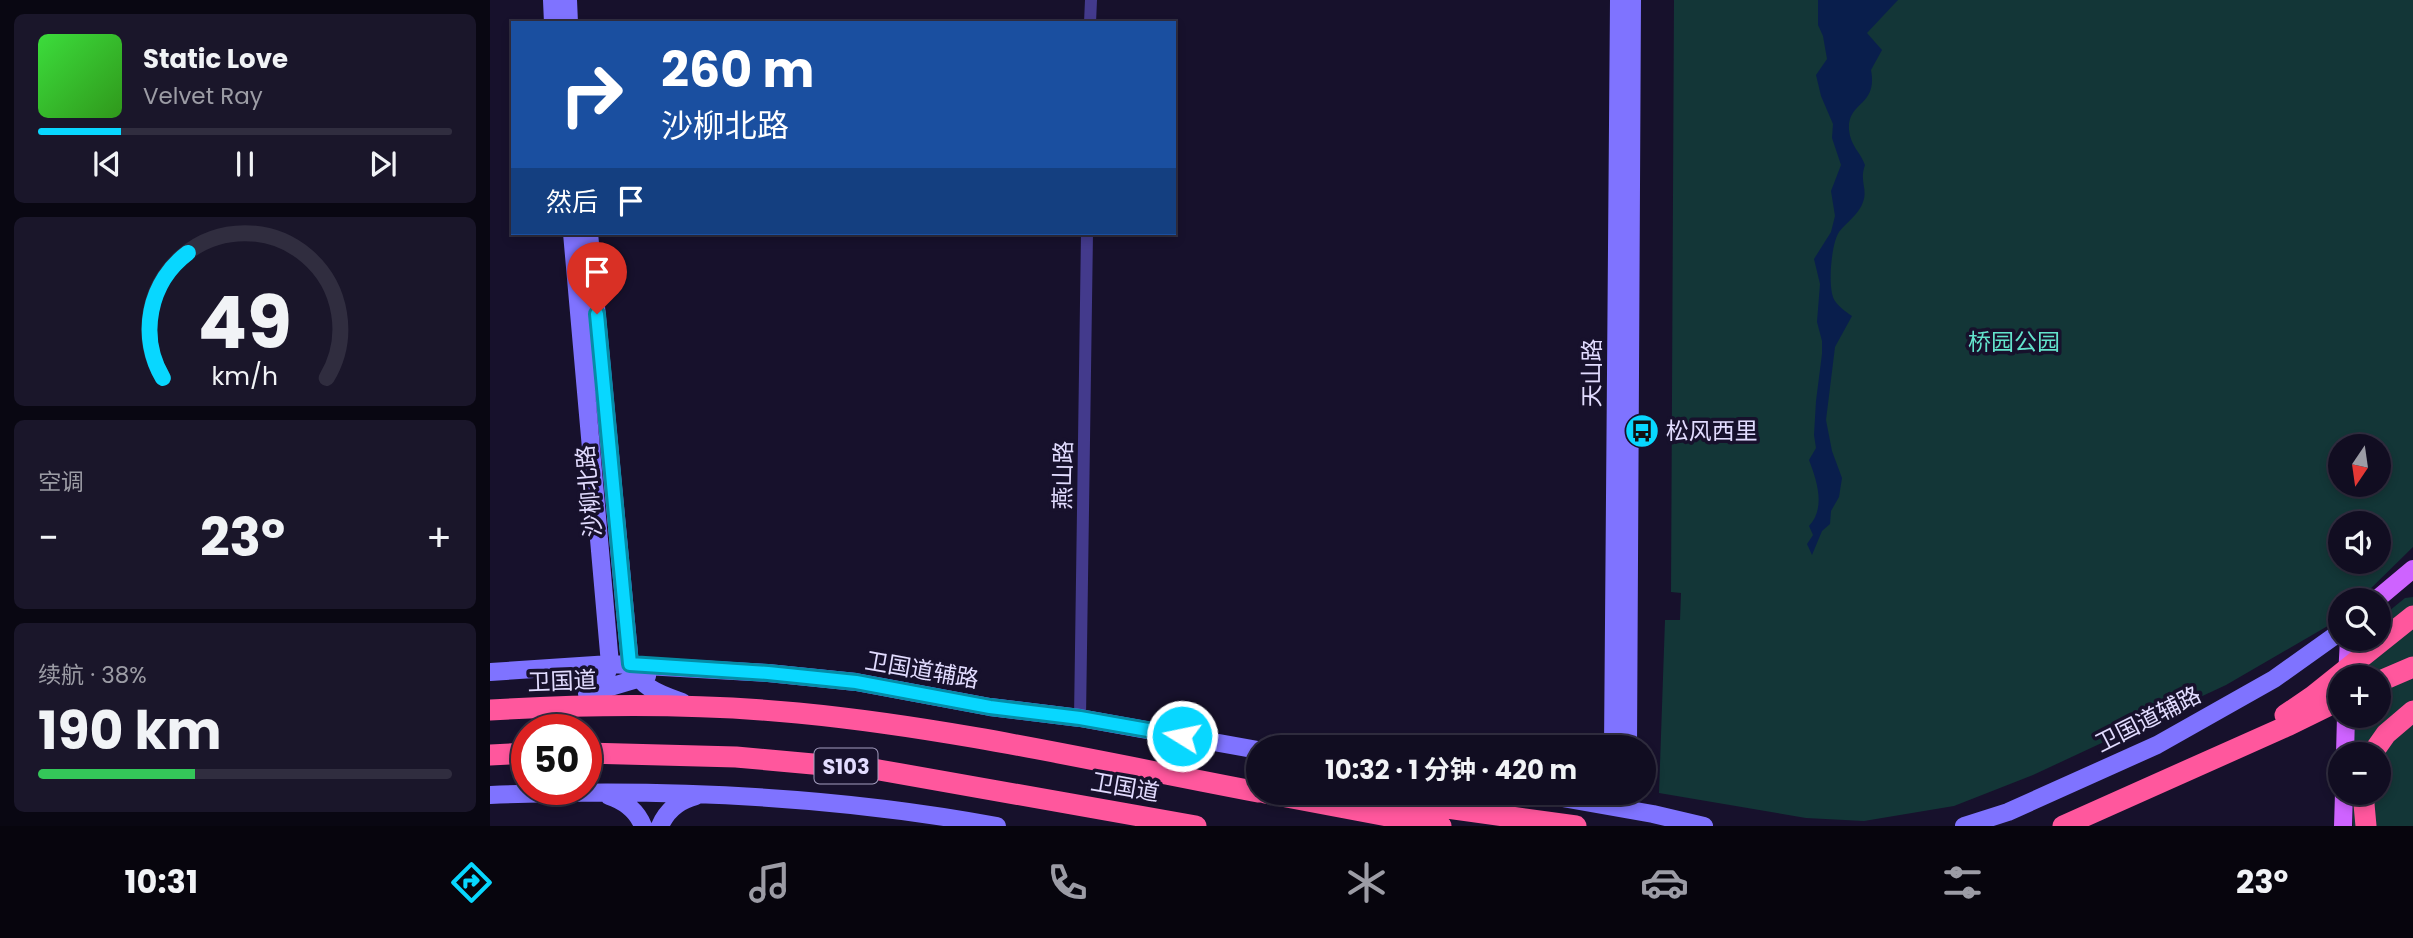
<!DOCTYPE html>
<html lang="zh">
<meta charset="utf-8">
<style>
body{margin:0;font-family:Poppins,"Noto Sans SC",sans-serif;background:#1a162a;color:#f1f3f6;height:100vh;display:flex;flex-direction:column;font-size:26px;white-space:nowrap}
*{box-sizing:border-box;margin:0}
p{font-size:23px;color:#9c9ca5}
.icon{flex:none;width:38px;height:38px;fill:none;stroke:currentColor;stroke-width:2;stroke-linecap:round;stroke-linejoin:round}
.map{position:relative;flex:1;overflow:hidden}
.side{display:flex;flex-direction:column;gap:14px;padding:14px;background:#090712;width:490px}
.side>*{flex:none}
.hud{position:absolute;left:21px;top:21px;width:665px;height:214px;border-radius:0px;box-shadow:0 4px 10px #0003,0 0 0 2px #302d3f;background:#1a4fa0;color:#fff;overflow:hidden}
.needle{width:46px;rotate:193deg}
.fabs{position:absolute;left:1838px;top:434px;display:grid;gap:14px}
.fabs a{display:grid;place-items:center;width:63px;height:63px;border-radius:50%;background:#110d21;box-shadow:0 4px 10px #0003,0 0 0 2px #302d3f;font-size:35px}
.speed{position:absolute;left:21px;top:714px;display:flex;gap:14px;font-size:35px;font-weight:700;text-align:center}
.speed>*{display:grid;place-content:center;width:91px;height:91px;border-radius:50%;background:#110d21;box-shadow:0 4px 10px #0003,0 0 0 2px #302d3f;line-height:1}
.speed .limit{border:10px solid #d22;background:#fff;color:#111}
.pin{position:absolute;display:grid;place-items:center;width:60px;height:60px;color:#fff;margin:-72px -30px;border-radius:50% 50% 50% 0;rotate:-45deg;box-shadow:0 0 7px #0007}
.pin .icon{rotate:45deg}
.me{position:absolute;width:77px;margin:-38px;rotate:280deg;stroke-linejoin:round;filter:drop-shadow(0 0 5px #0008)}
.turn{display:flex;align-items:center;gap:24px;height:147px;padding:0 35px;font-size:32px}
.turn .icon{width:91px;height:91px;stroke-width:2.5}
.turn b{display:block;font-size:49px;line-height:60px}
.then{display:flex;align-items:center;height:66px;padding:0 35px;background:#0003;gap:14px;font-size:26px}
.big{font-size:52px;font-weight:700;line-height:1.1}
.side .widget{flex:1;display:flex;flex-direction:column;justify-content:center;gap:10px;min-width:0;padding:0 24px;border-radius:10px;background:#1a162a}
.side .dial{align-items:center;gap:0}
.dial svg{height:182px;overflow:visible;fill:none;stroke:#302d3f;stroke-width:7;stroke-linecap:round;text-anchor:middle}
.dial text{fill:#f1f3f6;stroke:none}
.song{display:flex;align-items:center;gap:21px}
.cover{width:84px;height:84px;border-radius:10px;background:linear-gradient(135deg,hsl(120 70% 55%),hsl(110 70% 35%))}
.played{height:7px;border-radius:4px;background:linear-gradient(90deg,#08d7ff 20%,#302d3f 20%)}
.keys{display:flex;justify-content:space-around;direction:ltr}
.heat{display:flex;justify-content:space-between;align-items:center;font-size:38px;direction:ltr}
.charge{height:10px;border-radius:5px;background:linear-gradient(90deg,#34c759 38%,#302d3f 0)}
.trip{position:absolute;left:756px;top:735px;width:410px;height:70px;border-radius:35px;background:#110d21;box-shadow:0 4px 10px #0003,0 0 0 2px #302d3f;font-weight:700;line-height:70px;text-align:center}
.tabs{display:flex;height:112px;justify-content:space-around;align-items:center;background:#07050d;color:#9c9ca5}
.tabs .icon{width:49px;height:49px}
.tabs .on{color:#08d7ff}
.tabs b{font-size:32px;color:#f1f3f6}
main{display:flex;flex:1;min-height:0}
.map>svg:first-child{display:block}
.green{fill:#133637;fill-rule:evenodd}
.water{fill:#091e4c}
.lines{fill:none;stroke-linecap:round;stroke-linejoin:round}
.street{stroke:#433a8c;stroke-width:12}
.secondary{stroke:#7f73ff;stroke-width:18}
.primary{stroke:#ce63ff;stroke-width:18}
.highway{stroke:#ff579d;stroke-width:21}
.route-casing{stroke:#058ca6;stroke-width:18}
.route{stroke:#08d7ff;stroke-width:12}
.labels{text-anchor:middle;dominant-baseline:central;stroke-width:7;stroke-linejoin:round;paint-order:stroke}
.shield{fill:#17112c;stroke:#a59fc0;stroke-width:2}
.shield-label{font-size:21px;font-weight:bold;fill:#e2dcff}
.park-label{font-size:23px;fill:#63e4cc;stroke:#17112c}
.street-label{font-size:23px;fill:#e2dcff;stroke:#17112c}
.poi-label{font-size:23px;fill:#e2dcff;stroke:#17112c;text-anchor:start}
</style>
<main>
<section class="side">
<div class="widget">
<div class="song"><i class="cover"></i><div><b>Static Love</b><p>Velvet Ray</p></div></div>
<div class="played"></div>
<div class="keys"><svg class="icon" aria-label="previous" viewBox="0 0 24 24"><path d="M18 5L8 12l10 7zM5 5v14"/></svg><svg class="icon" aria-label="pause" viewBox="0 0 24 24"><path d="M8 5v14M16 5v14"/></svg><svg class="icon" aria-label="next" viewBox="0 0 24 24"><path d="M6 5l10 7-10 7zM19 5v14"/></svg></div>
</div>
<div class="widget dial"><svg viewBox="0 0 100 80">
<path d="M14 69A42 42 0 1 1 86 69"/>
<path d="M14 69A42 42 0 0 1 25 14" stroke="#08d7ff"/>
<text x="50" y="56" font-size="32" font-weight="700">49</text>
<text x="50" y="72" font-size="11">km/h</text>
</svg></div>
<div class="widget"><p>空调</p>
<div class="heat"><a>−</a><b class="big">23°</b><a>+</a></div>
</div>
<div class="widget"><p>续航 · 38%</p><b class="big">190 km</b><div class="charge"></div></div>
</section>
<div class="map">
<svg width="1923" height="826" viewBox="0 0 1923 826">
<rect width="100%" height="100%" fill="#17112c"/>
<path class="green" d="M 1184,0 L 1923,0 L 1923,547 L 1869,600 L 1850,600 L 1848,620 L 1736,685 L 1543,775 L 1464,806 L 1374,821 L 1316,818 L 1169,793 L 1175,620 L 1190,620 L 1191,593 L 1181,592 ZM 1850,446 L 1888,446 L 1888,485 L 1850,485 ZM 1850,523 L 1888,523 L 1888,562 L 1850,562 Z
M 1923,597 L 1923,826 L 1863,826 L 1863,793 L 1888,793 L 1888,754 L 1863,754 L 1864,716 L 1888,716 L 1888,677 L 1865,677 L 1866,639 L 1888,639 L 1888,620 L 1915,598 Z"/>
<path class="water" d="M 1328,0 L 1408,0 L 1377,33 L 1392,50 L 1381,70 C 1388,107 1357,101 1359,130 C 1361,147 1370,151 1375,165 C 1369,182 1378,188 1373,202 C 1370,213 1356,223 1349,232 C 1341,244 1337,290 1345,301 C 1349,307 1356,312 1362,316 L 1345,347 L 1336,420 L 1342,451 L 1352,478 L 1349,497 L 1341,511 L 1340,524 L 1332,531 L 1322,555 L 1317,544 L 1323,535 L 1319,526 C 1336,508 1327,481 1319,460 L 1326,448 L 1324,435 L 1326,401 L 1332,354 L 1332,341 L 1327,322 L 1330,284 L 1324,259 L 1341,232 L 1345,216 L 1341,191 L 1351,165 L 1342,138 L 1343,124 L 1331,96 L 1326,75 L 1337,59 L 1333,36 L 1328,25 Z"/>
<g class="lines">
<path class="street" d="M 600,23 L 601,0
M 590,718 L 597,233"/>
<path class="secondary" d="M 62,0 L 63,23
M 78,0 L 79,23
M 82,233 L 120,664 L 115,678 L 97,694
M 99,233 L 140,664 C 153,689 167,693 192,702
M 0,672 L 120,664 L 278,673 L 366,682 L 500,707 L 590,718 L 768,750
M 103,692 L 157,676
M 1123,747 L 1129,0
M 1138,747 L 1142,0
M 1044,793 L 1163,814 L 1214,826
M 0,795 C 170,788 340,795 507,826
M 119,796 C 134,801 147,811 153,826
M 170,826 C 177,810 190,800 206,796
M 1474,826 L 1518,812 L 1667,745 L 1784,679 L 1850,632"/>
<path class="primary" d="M 1886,600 L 1923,569
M 1857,677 L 1859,639
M 1855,754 L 1856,716
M 1853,826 L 1854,793"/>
<path class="highway" d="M 1888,682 L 1923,667
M 0,710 C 102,704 205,703 308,713 C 463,728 615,763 768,792
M 1795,715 L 1823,696 L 1923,616
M 96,753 L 246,757 L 389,770 L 706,826
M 1882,754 L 1896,734 L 1923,711
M 0,755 L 37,753
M 775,793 L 951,826
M 849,793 L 1086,826
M 1873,793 L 1876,826
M 1573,826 L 1797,726 L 1850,700"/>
</g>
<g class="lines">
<g class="route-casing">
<path id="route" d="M 107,314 L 140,664 L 278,673 L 366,682 L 500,707 L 590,718 L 692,736"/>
</g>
<use href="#route" class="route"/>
</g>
<defs>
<g id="bus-disc" transform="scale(1.75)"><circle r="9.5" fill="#08d7ff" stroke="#17112c"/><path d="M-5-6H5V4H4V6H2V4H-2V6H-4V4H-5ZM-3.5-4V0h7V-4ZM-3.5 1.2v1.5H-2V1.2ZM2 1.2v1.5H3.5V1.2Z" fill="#111"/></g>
</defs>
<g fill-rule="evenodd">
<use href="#bus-disc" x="1152" y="431"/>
</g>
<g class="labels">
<rect class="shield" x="324.5" y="748.5" width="63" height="35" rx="5"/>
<g class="shield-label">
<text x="356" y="766">S103</text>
</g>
<g class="park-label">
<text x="1524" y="342">桥园公园</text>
</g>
<g class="street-label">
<text transform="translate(1102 373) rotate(-90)">天山路</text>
<text transform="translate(573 475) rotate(-89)">燕山路</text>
<text transform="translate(99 491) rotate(-95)">沙柳北路</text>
<text transform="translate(432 670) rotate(10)">卫国道辅路</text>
<text transform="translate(72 681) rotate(-2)">卫国道</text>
<text transform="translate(1658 719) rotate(-27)">卫国道辅路</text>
<text transform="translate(635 787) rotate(10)">卫国道</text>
</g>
<g class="poi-label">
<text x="1176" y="431">松风西里</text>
</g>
</g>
</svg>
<div class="fabs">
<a><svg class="needle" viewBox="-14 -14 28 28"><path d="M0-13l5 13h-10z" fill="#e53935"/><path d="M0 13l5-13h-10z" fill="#9c9ca5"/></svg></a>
<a><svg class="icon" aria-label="sound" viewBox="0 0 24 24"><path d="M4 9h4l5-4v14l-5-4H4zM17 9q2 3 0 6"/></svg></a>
<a><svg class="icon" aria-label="search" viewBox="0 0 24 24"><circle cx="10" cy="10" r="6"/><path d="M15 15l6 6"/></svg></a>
<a>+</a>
<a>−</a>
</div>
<div class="speed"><div class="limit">50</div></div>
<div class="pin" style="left:107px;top:314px;background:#d93025"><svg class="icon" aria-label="arrive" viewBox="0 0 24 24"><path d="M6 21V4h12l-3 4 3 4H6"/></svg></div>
<svg class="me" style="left:692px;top:736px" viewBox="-20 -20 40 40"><circle r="17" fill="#08d7ff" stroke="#fff" stroke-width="3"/><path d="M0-11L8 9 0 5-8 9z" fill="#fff"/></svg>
<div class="trip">10:32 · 1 分钟 · 420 m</div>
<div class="hud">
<div class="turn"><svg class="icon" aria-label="right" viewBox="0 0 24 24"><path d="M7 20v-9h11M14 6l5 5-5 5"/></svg><div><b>260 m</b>沙柳北路</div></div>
<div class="then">然后<svg class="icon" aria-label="arrive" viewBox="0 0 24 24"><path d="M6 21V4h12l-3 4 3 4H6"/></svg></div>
</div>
</div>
</main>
<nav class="tabs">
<b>10:31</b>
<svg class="icon on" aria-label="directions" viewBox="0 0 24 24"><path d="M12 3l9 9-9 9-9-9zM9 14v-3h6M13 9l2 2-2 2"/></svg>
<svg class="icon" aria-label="music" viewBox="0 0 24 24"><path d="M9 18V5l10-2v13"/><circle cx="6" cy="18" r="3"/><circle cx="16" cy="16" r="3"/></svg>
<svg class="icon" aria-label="phone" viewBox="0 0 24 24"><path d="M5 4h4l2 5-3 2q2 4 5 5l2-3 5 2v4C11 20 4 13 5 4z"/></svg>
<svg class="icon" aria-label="climate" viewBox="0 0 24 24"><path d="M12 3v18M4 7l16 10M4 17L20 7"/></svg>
<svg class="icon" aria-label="car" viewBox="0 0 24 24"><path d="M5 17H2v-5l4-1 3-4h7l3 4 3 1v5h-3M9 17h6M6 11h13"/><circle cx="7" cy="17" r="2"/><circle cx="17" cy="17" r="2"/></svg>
<svg class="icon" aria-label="filters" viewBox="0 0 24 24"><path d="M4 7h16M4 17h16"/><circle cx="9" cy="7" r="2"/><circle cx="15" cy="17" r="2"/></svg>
<b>23°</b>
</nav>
